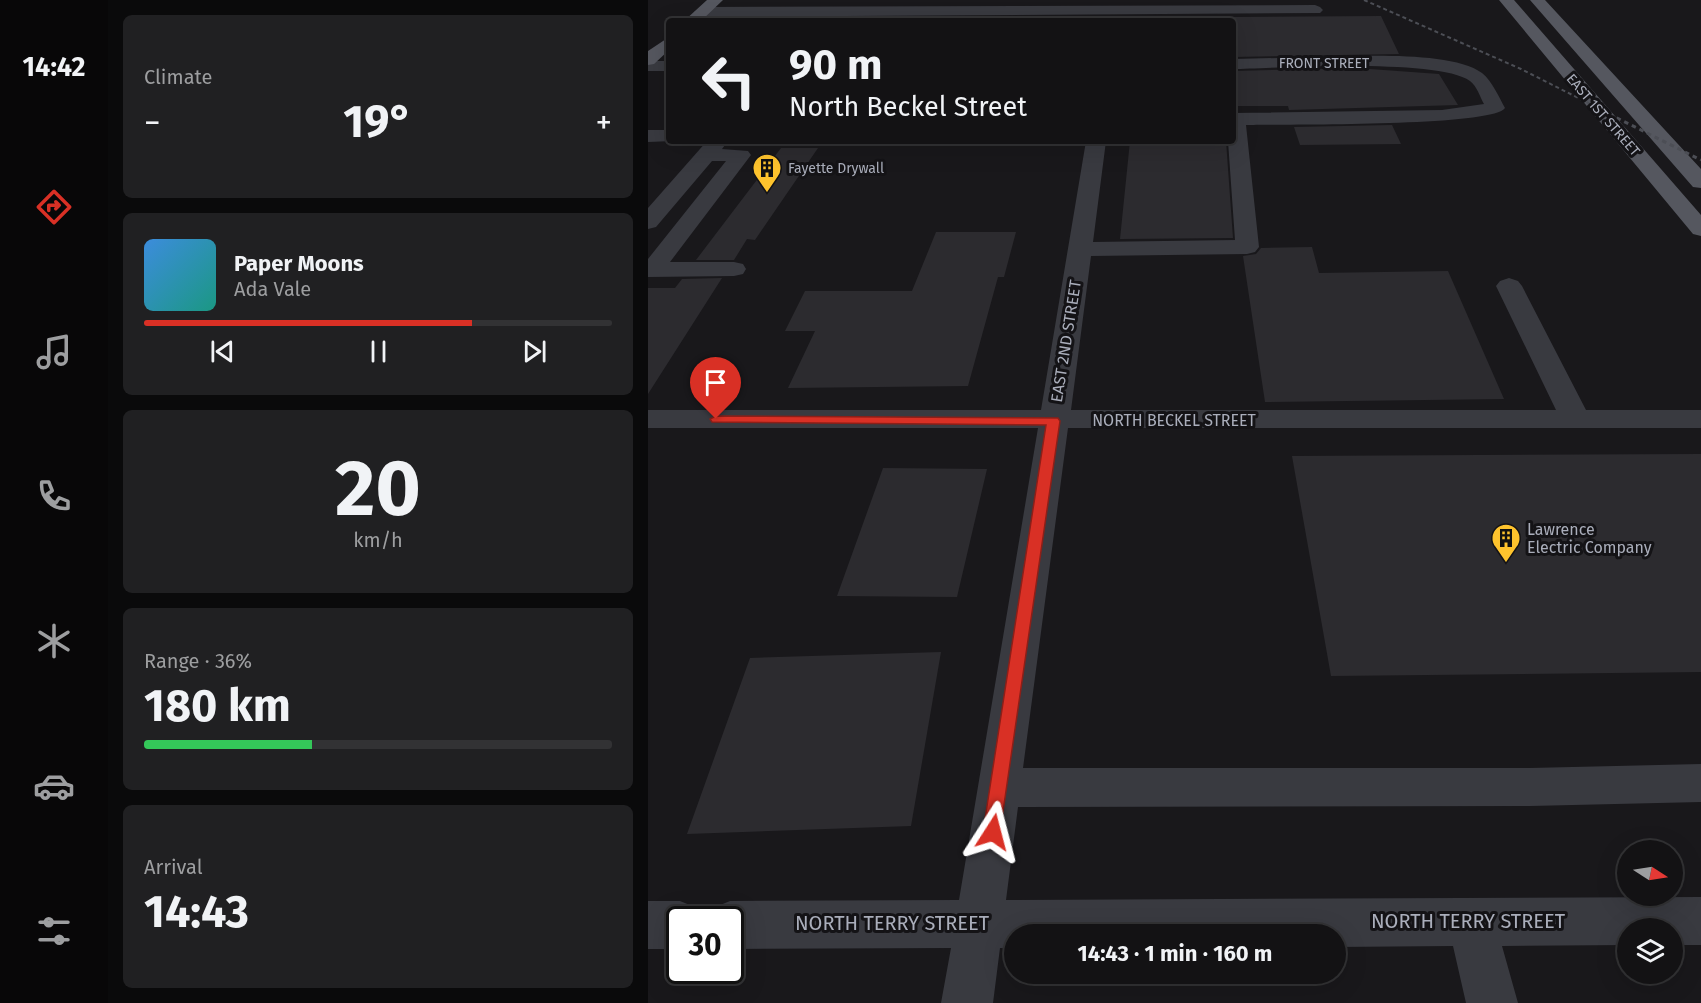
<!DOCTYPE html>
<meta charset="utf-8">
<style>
body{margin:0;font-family:"Fira Sans",sans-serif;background:#202022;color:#f1f3f6;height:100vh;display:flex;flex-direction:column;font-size:22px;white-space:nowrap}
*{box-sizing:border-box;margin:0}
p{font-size:20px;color:#9d9ea0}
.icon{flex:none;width:33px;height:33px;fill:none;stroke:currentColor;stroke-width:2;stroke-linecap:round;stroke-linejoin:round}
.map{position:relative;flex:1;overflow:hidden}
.sheet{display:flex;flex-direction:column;gap:15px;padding:15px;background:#0a0a0b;width:540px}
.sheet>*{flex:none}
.banner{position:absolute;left:18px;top:18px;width:570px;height:126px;border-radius:6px;box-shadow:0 6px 24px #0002,0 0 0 2px #323234;background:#131214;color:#f1f3f6;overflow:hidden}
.needle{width:39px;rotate:102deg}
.fabs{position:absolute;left:969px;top:840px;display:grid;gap:12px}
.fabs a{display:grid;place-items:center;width:66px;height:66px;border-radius:50%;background:#131214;box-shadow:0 6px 24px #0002,0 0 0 2px #323234;font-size:30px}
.speed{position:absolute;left:18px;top:906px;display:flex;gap:12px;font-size:30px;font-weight:700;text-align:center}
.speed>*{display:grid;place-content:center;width:78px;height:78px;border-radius:50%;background:#131214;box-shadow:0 6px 24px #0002,0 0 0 2px #323234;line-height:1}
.speed .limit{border:3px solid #111;border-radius:9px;background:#fff;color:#111}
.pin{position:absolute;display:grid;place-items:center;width:51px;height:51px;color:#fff;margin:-62px -26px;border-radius:50% 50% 50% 0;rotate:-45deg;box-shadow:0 0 6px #0007}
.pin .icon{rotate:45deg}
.me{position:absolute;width:66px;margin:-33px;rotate:9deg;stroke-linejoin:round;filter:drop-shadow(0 0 4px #0008)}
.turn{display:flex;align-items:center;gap:21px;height:126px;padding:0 24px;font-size:27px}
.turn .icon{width:78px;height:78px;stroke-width:2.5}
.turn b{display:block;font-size:42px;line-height:51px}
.big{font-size:45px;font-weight:700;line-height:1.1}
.sheet .card{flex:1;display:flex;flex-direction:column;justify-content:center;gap:9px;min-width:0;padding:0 21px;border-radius:9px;background:#202022}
.sheet .dial{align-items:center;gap:0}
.dial b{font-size:78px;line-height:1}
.song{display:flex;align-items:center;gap:18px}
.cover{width:72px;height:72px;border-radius:9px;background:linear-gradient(135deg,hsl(210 70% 55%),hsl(170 70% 35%))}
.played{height:6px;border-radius:3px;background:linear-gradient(90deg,#d93025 70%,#323234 70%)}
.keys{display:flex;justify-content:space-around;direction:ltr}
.heat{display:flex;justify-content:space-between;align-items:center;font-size:33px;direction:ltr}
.charge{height:9px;border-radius:4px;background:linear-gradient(90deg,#34c759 36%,#323234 0)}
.trip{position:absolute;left:356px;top:924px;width:342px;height:60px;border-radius:30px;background:#131214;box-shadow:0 6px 24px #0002,0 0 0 2px #323234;font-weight:700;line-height:60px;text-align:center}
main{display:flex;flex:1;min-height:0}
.menu{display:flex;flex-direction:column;width:108px;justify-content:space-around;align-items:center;background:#080708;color:#9d9ea0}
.menu .icon{width:42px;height:42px}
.menu .selected{color:#d93025}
.menu b{font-size:27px;color:#f1f3f6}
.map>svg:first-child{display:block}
.building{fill:#2c2b2f}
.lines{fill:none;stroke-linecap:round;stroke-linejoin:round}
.minor{fill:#393a40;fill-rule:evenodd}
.major{fill:#55575f;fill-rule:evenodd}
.rail-far1{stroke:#4c4e55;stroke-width:2;stroke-dasharray:4 3;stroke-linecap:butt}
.rail{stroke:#4c4e55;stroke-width:3;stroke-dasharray:4.5 4;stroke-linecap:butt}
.route{fill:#d93025;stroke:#8d1f18;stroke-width:1.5}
.labels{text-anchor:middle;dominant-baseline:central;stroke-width:6;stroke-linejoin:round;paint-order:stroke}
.far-street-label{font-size:14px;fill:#aaaebb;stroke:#141316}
.far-poi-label{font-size:14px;fill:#aaaebb;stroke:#141316;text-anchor:start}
.street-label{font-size:16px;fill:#aaaebb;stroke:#141316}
.poi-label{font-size:16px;fill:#aaaebb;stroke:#141316;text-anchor:start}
.near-street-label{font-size:20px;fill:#aaaebb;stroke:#141316}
</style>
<main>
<nav class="menu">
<b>14:42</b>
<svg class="icon selected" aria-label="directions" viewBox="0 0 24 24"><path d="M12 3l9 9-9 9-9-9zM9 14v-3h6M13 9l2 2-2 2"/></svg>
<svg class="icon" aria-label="music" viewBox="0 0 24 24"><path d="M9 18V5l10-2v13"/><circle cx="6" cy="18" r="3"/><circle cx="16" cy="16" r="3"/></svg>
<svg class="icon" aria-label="phone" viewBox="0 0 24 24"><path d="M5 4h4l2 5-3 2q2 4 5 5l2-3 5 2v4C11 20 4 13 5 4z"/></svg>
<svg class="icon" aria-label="climate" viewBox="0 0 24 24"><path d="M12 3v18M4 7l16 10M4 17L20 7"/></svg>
<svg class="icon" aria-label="car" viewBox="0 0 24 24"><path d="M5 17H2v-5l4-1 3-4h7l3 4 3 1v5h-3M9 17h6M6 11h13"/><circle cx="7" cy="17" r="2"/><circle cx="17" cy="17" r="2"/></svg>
<svg class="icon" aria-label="filters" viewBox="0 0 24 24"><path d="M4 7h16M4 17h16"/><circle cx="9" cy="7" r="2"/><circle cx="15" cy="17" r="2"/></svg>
</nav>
<section class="sheet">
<div class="card"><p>Climate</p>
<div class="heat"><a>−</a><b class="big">19°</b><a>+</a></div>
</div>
<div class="card">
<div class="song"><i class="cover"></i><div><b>Paper Moons</b><p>Ada Vale</p></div></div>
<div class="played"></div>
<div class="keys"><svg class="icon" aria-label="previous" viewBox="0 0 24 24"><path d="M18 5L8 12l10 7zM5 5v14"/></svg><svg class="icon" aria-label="pause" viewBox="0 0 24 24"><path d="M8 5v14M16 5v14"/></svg><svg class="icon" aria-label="next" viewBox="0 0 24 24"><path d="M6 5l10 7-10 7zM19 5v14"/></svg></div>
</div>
<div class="card dial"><b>20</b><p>km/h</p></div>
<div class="card"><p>Range · 36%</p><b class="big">180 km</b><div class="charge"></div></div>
<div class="card"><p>Arrival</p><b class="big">14:43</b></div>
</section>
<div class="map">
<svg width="1053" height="1003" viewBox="0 0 1053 1003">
<rect width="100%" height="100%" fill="#19181b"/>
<path class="building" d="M 733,16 L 751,54 L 585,57 L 585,17 Z
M 708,68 L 791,74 L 810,105 L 641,110 L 640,106 L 585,106 L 585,71 Z
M 744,125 L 753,144 L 652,145 L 646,127 Z
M 482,141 L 578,141 L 585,238 L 472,239 Z
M 133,148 L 170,148 L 107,240 L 99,239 L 86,260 L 48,260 Z
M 288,232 L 368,232 L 356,277 L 350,277 L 320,386 L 140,388 L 167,331 L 137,331 L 157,291 L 264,291 Z
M 664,247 L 671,273 L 800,271 L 856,399 L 617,402 L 595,256 L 608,254 L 613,248 Z
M 74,278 L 0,394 L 0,288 L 27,288 L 34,279 Z
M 1053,454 L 1053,672 L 683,676 L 644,456 Z
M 235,468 L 339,469 L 309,597 L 189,596 Z
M 293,652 L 263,826 L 39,834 L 102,658 Z"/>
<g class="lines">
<path class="minor" d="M 667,5 L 672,7 L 675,10 L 672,13 L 54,17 L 46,12 L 54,7 Z
M 673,57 C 711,56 804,51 834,73 C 844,81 851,97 857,108 C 844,127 633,124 598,125 L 611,247 L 607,252 L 599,254 L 443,256 L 423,410 L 908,410 L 848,286 L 852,281 L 861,278 L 870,281 L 874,286 L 938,410 L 1053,410 L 1053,428 L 420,428 L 375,768 L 882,768 L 1053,764 L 1053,802 L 882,806 L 370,807 L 358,900 L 1053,897 L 1053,945 L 1024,945 L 1024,928 L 980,928 L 980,945 L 854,946 L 870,1003 L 818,1003 L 805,946 L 687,947 L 687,934 L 366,934 L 366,948 L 352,948 L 345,1003 L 293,1003 L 303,948 L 82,949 L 82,920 L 60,920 L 65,908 L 82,901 L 311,900 L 390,428 L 0,428 L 0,410 L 393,410 L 438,141 L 458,141 L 445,242 L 587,240 L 580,141 L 585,141 L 585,113 L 794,110 L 836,104 C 832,97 829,86 822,81 C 791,58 629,68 585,69 L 585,59 Z
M 0,61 L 21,61 L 21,71 L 0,71 Z
M 0,130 L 21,130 L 21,141 L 25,141 L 0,142 Z
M 59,141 L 80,141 L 74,149 L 100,151 L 103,155 L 22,262 L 86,262 L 95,264 L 98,269 L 95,274 L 86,276 L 0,277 L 0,259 L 78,161 L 64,161 L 8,227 L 0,229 L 0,208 Z
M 0,901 L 32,901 L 49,908 L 54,920 L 32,920 L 32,949 L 0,949 Z"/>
<path class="major" d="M 59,0 L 75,0 L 53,21 L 36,21 Z
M 851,0 L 866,0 L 1053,215 L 1053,236 L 1045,234 Z
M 882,0 L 897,0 L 1053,169 L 1053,188 L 1045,187 Z
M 21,37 L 21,50 L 6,64 L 0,65 L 0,51 Z"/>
<path class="rail-far1" d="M 716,0 L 873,69 L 964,115"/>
<path class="rail" d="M 961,114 L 1053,160"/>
</g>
<path class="route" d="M 68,416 L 410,418 L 412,421 L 351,839 L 345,841 L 338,839 L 335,832 L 398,425 L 64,422 L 62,419 Z"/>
<defs>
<g id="building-pin" transform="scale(1.5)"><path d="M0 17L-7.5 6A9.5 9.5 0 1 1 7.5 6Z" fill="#fec32d" stroke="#141316"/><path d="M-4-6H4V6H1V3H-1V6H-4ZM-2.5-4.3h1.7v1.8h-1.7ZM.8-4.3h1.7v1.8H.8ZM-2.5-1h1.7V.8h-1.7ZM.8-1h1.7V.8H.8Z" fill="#111"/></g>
</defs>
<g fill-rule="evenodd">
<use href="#building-pin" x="119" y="168"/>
<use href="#building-pin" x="858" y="538"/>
</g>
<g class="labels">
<g class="far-street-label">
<text x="676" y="63">FRONT STREET</text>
<text transform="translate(955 115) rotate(49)">EAST 1ST STREET</text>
</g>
<g class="far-poi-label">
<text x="140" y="168">Fayette Drywall</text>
</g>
<g class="street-label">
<text transform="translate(418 341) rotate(-81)">EAST 2ND STREET</text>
<text x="526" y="420">NORTH BECKEL STREET</text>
</g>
<g class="poi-label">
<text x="879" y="529">Lawrence<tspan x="879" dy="18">Electric Company</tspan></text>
</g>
<g class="near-street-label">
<text x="820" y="921">NORTH TERRY STREET</text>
<text x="244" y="923">NORTH TERRY STREET</text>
</g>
</g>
</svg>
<div class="fabs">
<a><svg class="needle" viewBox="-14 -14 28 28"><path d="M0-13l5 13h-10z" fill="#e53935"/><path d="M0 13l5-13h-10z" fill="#9d9ea0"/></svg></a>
<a><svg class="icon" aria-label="layers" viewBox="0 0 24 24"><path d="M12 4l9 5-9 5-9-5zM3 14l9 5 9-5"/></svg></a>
</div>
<div class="speed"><div class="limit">30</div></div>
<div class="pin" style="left:68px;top:419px;background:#d93025"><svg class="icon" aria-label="arrive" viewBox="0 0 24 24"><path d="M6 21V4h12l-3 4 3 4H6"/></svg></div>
<svg class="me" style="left:345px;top:832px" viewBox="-20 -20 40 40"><path d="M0-17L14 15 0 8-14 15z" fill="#d93025" stroke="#fff" stroke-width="4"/></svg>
<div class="trip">14:43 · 1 min · 160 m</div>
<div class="banner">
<div class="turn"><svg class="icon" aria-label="left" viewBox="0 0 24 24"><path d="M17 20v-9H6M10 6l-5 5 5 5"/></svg><div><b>90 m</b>North Beckel Street</div></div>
</div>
</div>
</main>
